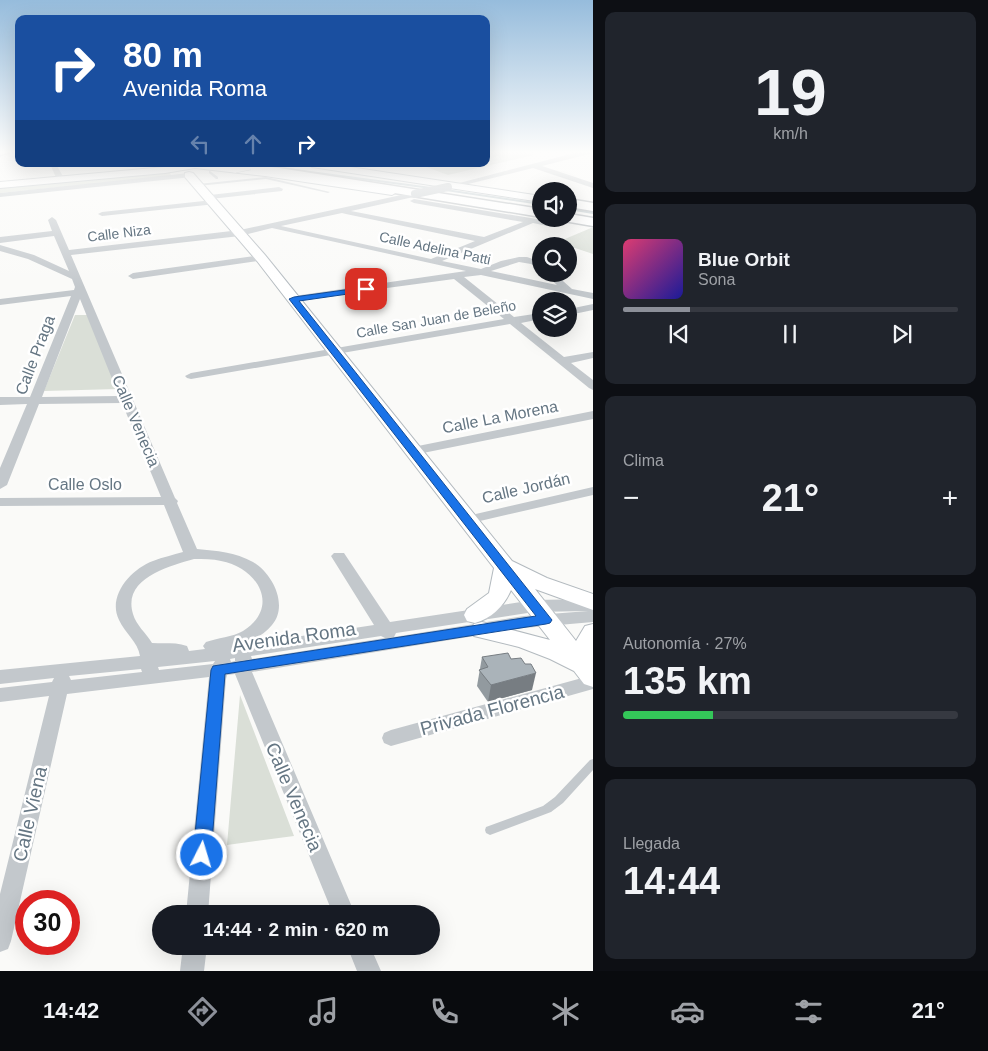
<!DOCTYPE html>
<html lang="es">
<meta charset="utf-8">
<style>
body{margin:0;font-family:Arial,sans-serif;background:#20242c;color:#f1f3f6;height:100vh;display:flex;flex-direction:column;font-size:19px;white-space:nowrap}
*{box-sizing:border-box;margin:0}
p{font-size:16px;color:#9ea1a6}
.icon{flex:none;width:28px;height:28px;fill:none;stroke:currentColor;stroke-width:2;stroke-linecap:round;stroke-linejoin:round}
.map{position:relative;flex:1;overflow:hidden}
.drawer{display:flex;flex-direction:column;gap:12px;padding:12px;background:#0d0f14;width:395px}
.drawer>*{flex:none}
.guide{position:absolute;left:15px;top:15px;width:475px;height:152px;border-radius:10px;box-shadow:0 5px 20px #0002;background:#1a4fa0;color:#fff;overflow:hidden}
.buttons{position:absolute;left:532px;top:182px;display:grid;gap:10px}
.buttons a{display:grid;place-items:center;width:45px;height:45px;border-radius:50%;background:#171b24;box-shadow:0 5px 20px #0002;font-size:25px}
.speed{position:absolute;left:15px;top:890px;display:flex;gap:10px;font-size:25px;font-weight:700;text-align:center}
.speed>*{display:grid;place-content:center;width:65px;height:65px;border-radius:50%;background:#171b24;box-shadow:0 5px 20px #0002;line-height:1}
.speed .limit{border:8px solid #d22;background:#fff;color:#111}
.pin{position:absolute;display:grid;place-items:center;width:42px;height:42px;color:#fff;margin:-21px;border-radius:10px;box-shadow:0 2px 8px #0006}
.me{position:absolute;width:55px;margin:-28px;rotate:5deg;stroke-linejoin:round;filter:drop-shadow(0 0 4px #0008)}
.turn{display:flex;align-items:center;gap:18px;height:105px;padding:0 25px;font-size:22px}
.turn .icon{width:65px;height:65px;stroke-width:2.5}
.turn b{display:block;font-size:35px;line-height:42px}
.lanes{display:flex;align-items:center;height:48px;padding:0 25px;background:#0003;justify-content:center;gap:25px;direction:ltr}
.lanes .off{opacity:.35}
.big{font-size:38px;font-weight:600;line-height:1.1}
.drawer .tile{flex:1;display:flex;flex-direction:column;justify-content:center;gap:8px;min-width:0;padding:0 18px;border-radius:10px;background:#20242c}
.drawer .dial{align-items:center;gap:0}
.dial b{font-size:65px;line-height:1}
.song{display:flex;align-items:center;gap:15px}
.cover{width:60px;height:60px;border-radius:8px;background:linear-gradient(135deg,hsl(340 70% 55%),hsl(240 70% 35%))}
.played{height:5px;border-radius:2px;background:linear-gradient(90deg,#8c9099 20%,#363941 20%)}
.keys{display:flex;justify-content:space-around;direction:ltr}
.heat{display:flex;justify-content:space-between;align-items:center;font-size:28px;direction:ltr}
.charge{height:8px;border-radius:4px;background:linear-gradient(90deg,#34c759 27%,#363941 0)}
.trip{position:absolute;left:152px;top:905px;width:288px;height:50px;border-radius:25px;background:#171b24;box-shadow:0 5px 20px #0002;font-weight:600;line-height:50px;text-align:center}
.tabs{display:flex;height:80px;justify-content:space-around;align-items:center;background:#090b0e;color:#9ea1a6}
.tabs .icon{width:35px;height:35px}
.tabs .current{color:#8c9099}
.tabs b{font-size:22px;color:#f1f3f6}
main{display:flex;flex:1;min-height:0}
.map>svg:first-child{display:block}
.green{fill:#dadfd7}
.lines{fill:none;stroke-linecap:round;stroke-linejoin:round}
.stream{stroke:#bbc7cb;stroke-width:2}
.secondary-casing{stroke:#b3babf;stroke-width:2}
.primary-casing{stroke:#b5babe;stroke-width:3}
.lane{fill:#c3c8cc;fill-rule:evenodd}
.street{fill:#c3c8cc;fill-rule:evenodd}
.secondary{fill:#fff;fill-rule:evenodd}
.primary{fill:#fff;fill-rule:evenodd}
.secondary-bridge-casing{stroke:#b3babf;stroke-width:12;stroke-linecap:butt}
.street-bridge{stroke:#c3c8cc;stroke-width:8}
.secondary-bridge{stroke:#fff;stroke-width:11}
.wall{fill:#929a9f}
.shaded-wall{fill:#777d82}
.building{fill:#aab3b9;stroke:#777d82}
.route{fill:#1a73e8;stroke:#114b97}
.labels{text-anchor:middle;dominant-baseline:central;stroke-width:5;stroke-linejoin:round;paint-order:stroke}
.far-street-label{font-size:14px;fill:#657683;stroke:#fff}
.street-label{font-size:16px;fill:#657683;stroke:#fff}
.near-street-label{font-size:19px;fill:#657683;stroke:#fff}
</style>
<main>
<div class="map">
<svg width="593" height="971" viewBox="0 0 593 971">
<rect width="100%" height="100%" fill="#fafaf8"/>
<path class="green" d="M 486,151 L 525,151 L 534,155 L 448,175 L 418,164 L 486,164 Z
M 167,170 L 172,176 L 0,193 L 0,186 Z
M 591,228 L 593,228 L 593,254 L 569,246 L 553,244 Z
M 75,315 L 88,315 L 118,389 L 44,391 Z
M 240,695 L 294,836 L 227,845 Z"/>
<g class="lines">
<path class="stream" d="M 250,164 L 431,188
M 446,190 L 541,204
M 569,209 L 593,213"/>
<g class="secondary-casing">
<path id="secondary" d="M 176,164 L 207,164 L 265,170 L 392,189 L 397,192 L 392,195 L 265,176 L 195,168 L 165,173 L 0,188 L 0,182 L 165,167 L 177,165 Z
M 307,164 L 330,164 L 541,196 L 541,202 L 312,167 Z
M 189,172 L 193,173 L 265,255 L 512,561 L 547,578 L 593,594 L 593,610 L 535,589 L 576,641 L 585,626 L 593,624 L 593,687 L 584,684 L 574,671 L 550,659 L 519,647 L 474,636 L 471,630 L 474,624 L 482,622 L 550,640 L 511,590 C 504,606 492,618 475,623 L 467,621 L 464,615 L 467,609 L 489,593 L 494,568 L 257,261 L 185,177 L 185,173 Z"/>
</g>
<g class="primary-casing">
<path id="primary" d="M 0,151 L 14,151 L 0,155 Z
M 208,164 L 243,164 L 279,168 L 541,209 L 541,217 L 279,174 L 214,167 Z
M 569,199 L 593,203 L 593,211 L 569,207 Z
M 569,214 L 593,218 L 593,226 L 564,221 L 563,219 L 569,219 Z"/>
</g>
<path class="lane" d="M 210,171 L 218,177 L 218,179 L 216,179 L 209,173 L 209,171 Z
M 266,177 L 330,192 L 328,193 L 266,179 L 198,186 L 196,185 L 198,184 Z
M 593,759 L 593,770 L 563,803 L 551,812 L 490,835 L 486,833 L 485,830 L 486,827 L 543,806 L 555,797 L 590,760 Z"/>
<path class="street" d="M 582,151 L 593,153 L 542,166 L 593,183 L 593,188 L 533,168 L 448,189 L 444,187 Z
M 50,164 L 56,164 L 65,180 L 64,182 L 58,182 Z
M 189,173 L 192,173 L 192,177 L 0,197 L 0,193 Z
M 279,187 L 283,189 L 282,191 L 210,199 L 206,197 L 210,195 Z
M 415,192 L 419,194 L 418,196 L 351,211 L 484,237 L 523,222 L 414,203 L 410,201 L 414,199 L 555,222 L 555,226 L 552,227 L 533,223 L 442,261 L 481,269 L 501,261 L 519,257 L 527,257 L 541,262 L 541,269 L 531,264 L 519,262 L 491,271 L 557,285 L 545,274 L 555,274 L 572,289 L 593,293 L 593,299 L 481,275 L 464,277 L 514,317 L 541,313 L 541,319 L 521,323 L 564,357 L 593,352 L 593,358 L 571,363 L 593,380 L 593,390 L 589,388 L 510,324 L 191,379 L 187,378 L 185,376 L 191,373 L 504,319 L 454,279 L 290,301 L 289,299 L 294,296 L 466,271 L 272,228 L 240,236 L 71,255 L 175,498 L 178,501 L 177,503 L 197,549 C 217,551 235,552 253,562 C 272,573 289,605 272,625 C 263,636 250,642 236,646 L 374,625 L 331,556 L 334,553 L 344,553 L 390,622 L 534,600 L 593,599 L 593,622 L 524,628 L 252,672 L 355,914 L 333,914 L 235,674 L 227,675 L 226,679 L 208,914 L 186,914 L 209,677 L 67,694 L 11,941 L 8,949 L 0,952 L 0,894 L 49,696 L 0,702 L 0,688 L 52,682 L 54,678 L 0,684 L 0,670 L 140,656 C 138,642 125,633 119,620 C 107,596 131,569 153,561 C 163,557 173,555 183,552 L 164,505 L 0,506 L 0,498 L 161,497 L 122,403 L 39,404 L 7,485 L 0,489 L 0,468 L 27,404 L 0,405 L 0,397 L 30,397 L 71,296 L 0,305 L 0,299 L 74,290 L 75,287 L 72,279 L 28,259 L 0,251 L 0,245 L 34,255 L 69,271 L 54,236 L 0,243 L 0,237 L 52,231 L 48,220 L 52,217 L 56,220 L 69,250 L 240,230 ZM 342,213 L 346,214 L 475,241 L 431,259 L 281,226 ZM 80,299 L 119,396 L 42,397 ZM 194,559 C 203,559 213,559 221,561 C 258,568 281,607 243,631 C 233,637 217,638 206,642 L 203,646 L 205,649 L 189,651 L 187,646 C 176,642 164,644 152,643 C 146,633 136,625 133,614 C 122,578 170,566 194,559 ZM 588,611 L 524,616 L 394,637 L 396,633 L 534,612 ZM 381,636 L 385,638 L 252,659 L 251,656 ZM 235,658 L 235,661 L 231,662 L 230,659 ZM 215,661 L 213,664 L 159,670 L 158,667 ZM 141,669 L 142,672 L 71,680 L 69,676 Z
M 213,200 L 216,200 L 216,204 L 102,216 L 98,214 L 102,212 Z
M 261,255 L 264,256 L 264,260 L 133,279 L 128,276 L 133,273 Z
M 593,304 L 593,310 L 569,315 L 569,309 Z
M 593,411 L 593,419 L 413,455 L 406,451 L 413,447 Z
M 593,487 L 593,495 L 467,524 L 462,523 L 460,520 L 462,517 L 467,516 Z
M 593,675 L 593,689 L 391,746 L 384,743 L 382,738 L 384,733 L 391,730 Z
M 183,946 L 207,946 L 204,971 L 180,971 Z
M 347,946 L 370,946 L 381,971 L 357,971 Z"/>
<use href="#secondary" class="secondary"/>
<use href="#primary" class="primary"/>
<g class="secondary-bridge-casing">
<path id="secondary-bridge" d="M 235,167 L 250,164"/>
</g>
<path class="street-bridge" d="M 415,194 L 448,187"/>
<use href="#secondary-bridge" class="secondary-bridge"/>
</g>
<path class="wall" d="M 482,657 L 511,659 L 532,690 L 488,702 L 477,686 Z"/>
<path class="shaded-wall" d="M 536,673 L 532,690 L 488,702 L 491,685 Z"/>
<path class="building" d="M 508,653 L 511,659 L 521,658 L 525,664 L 531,664 L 536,673 L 491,685 L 479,670 L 488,667 L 482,657 Z"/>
<linearGradient id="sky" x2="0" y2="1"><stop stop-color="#96bcdc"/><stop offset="0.53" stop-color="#fdfdfc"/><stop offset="1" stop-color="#fdfdfc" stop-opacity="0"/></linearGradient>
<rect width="593" height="287" fill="url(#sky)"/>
<path class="route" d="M 366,287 L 369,287 L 369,291 L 299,301 L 552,620 L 550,623 L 546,624 L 225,674 L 211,855 L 208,861 L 202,863 L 196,861 L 193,855 L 211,670 L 213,666 L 536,616 L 289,299 L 294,297 Z"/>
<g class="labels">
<g class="far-street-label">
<text transform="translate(119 233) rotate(-7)">Calle Niza</text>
<text transform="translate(435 248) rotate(12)">Calle Adelina Patti</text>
<text transform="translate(436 319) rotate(-10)">Calle San Juan de Beleño</text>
</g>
<g class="street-label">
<text transform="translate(35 355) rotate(-69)">Calle Praga</text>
<text transform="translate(500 417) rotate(-11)">Calle La Morena</text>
<text transform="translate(136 421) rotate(67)">Calle Venecia</text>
<text x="85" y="484">Calle Oslo</text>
<text transform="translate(526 488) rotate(-13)">Calle Jordán</text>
</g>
<g class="near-street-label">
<text transform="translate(294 637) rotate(-8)">Avenida Roma</text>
<text transform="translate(492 710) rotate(-15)">Privada Florencia</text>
<text transform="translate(294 797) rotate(67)">Calle Venecia</text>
<text transform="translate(30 814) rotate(-77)">Calle Viena</text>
</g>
</g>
</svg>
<div class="buttons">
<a><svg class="icon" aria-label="sound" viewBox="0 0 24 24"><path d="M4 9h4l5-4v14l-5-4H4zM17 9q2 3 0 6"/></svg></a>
<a><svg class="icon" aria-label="search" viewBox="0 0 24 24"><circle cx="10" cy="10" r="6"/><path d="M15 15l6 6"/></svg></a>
<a><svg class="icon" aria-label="layers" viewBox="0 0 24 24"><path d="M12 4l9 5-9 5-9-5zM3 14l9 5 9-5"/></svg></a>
</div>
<div class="speed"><div class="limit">30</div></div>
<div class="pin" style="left:366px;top:289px;background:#d93025"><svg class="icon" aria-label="arrive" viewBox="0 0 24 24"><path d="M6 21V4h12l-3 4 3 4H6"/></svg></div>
<svg class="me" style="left:202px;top:855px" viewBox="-20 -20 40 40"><circle r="17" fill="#1a73e8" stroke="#fff" stroke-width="3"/><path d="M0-11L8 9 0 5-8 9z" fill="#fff"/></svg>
<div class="trip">14:44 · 2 min · 620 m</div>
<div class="guide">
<div class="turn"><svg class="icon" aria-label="right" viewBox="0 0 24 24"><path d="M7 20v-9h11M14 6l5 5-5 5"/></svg><div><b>80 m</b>Avenida Roma</div></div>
<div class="lanes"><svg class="icon off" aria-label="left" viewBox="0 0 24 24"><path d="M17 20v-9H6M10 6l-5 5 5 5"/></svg><svg class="icon off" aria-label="ahead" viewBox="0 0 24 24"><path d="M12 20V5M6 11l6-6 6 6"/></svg><svg class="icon" aria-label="right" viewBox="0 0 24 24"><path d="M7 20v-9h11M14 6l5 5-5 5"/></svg></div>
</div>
</div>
<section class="drawer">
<div class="tile dial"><b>19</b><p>km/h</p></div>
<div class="tile">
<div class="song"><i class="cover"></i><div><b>Blue Orbit</b><p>Sona</p></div></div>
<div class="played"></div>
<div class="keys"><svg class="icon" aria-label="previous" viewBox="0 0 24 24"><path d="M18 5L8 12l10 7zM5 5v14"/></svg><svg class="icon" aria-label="pause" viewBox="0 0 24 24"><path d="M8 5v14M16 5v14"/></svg><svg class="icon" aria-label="next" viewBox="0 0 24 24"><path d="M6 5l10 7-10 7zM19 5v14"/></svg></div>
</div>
<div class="tile"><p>Clima</p>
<div class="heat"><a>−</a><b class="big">21°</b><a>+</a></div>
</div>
<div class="tile"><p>Autonomía · 27%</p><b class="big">135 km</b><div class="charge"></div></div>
<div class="tile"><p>Llegada</p><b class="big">14:44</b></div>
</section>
</main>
<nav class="tabs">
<b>14:42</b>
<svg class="icon current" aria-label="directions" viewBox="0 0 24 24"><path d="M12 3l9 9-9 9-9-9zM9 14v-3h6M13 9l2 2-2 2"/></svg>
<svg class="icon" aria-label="music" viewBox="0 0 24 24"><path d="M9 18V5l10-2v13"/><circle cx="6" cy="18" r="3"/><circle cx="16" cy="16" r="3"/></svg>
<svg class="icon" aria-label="phone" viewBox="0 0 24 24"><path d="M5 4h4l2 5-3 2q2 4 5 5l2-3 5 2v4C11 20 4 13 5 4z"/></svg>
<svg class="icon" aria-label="climate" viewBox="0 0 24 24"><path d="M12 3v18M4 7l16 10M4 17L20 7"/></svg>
<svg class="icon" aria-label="car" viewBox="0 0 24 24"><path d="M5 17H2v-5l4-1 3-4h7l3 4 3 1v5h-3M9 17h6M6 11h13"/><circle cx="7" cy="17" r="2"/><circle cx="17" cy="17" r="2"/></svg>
<svg class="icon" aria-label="filters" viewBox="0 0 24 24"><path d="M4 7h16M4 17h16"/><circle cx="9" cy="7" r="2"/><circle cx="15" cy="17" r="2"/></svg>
<b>21°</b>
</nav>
